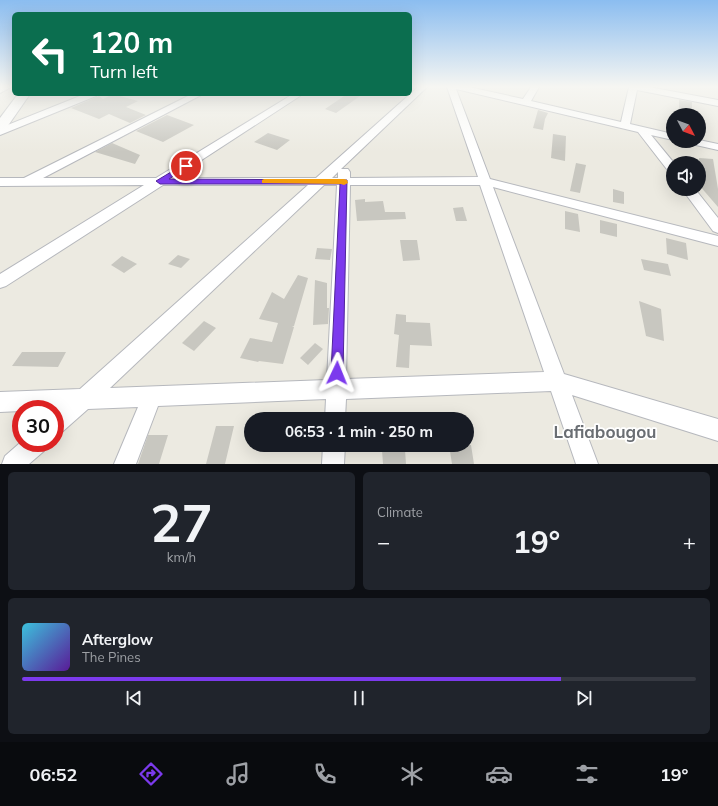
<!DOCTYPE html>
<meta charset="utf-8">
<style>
body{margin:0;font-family:Mulish,sans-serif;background:#20242c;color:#f1f3f6;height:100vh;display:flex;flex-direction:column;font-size:15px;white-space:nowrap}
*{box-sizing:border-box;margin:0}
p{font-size:13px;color:#9ea1a6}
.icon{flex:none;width:22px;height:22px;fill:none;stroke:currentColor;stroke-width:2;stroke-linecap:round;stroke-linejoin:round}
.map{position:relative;height:464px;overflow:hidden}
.panel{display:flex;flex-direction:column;gap:8px;padding:8px;background:#0d0f14;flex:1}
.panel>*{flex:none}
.hud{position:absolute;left:12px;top:12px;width:400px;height:84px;border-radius:6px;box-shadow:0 4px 16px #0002;background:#0b6e4f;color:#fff;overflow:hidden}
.needle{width:26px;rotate:131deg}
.buttons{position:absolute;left:666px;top:108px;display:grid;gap:8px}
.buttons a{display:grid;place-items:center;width:40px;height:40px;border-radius:50%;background:#171b24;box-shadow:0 4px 16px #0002;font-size:20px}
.speed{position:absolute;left:12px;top:400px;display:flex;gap:8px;font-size:20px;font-weight:700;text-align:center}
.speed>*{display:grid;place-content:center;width:52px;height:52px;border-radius:50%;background:#171b24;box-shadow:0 4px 16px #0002;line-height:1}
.speed .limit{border:6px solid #d22;background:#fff;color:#111}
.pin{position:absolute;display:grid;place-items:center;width:34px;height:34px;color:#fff;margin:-17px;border:2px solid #fff;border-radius:50%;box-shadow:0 1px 4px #0007}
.me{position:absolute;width:44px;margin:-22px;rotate:2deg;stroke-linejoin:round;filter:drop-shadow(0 0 3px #0008)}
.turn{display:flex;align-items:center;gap:14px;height:84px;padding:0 12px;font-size:18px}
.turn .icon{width:52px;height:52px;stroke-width:2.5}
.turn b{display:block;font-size:28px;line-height:34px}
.big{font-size:30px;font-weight:700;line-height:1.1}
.panel .card{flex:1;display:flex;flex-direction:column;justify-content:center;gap:6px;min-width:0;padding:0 14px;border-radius:6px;background:#20242c}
.panel .dial{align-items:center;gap:0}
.dial b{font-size:52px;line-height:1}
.song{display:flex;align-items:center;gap:12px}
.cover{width:48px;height:48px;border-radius:6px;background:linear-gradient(135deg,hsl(190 70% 55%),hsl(270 70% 35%))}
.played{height:4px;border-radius:2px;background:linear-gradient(90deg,#7c3aed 80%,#363941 80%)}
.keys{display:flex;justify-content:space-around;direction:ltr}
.heat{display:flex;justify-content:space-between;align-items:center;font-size:22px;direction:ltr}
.panel .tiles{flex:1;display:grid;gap:8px;grid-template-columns:1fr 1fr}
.card:last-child{grid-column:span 2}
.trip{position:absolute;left:244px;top:412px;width:230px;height:40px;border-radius:20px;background:#171b24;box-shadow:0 4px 16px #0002;font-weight:700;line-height:40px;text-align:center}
.tab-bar{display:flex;height:64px;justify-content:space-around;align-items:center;background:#090b0e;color:#9ea1a6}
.tab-bar .icon{width:28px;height:28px}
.tab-bar .active{color:#7c3aed}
.tab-bar b{font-size:18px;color:#f1f3f6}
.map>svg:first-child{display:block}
.building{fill:#c8c7c0}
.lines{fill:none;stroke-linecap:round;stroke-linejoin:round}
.minor-casing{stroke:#b6b8bd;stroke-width:2}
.tertiary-casing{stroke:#b6b8bd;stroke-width:2}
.minor{fill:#fff;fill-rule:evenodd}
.tertiary{fill:#fff;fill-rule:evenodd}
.route{fill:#7c3aed;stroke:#51269a}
.slow{fill:#f59e0b}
.labels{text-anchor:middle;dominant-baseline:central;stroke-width:3.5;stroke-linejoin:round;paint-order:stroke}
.near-quarter-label{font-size:17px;font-weight:bold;fill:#6a6e73;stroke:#fff}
</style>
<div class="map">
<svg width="718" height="464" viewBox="0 0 718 464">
<rect width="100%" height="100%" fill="#eceae1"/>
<path class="building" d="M 113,94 L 138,101 L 126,107 L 146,115 L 130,123 L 109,114 L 99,119 L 71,108 L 99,96 L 103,99 Z
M 347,94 L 363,94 L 336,113 L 325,109 Z
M 679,100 L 692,102 L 692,115 L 679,115 Z
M 538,110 L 548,113 L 545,119 L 543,130 L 533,128 Z
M 167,115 L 194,125 L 163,142 L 136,131 Z
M 268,133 L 290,140 L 277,150 L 254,142 Z
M 553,134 L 566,136 L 565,161 L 551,158 Z
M 112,143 L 140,155 L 135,164 L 95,152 Z
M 699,158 L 713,159 L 718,189 L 718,207 L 699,185 Z
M 576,163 L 586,165 L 580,193 L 570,191 Z
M 613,189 L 624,192 L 624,204 L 613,202 Z
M 365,199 L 365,202 L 383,201 L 385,212 L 405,212 L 406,219 L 357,221 L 355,200 Z
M 463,207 L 467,221 L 456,221 L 453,208 Z
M 565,211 L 578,214 L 580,232 L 565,229 Z
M 600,220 L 617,224 L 617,237 L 600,233 Z
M 666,238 L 686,243 L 688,260 L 667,254 Z
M 400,240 L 417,240 L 420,260 L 403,261 Z
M 317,248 L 332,249 L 330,260 L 315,259 Z
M 178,255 L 190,259 L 181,268 L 168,264 Z
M 122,256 L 137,264 L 124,273 L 111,265 Z
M 641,259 L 668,264 L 671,276 L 644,270 Z
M 298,275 L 308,278 L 294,326 L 292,326 L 294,327 L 283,364 L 259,361 L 258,362 L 240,358 L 250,338 L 272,342 L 278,323 L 259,319 L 272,292 L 284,299 Z
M 315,280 L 327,283 L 327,308 L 329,308 L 328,324 L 313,325 Z
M 639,301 L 661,309 L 664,341 L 646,336 Z
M 396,314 L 406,315 L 406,322 L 430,323 L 432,346 L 410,345 L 409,368 L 396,367 L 399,335 L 394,334 Z
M 204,321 L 216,328 L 194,351 L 182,343 Z
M 315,343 L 323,349 L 308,365 L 300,358 Z
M 22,352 L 66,352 L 58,367 L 12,366 Z
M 216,426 L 234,426 L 225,464 L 206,464 Z
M 148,435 L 168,435 L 159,464 L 138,464 Z
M 449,445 L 471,445 L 474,464 L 452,464 Z
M 382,450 L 405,450 L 406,464 L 383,464 Z"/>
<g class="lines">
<g class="minor-casing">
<path id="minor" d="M 0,87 L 11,87 L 0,93 Z
M 418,87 L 427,87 L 341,169 L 348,169 L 350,172 L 350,178 L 478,177 L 447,87 L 469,87 L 523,99 L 531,87 L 539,87 L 531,101 L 621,122 L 629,87 L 649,87 L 718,100 L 718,106 L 637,90 L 630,124 L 673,134 L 673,140 L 651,135 L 674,163 L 673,174 L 669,172 L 638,132 L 456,89 L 490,179 L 718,236 L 718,246 L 493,187 L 564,374 L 718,419 L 718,441 L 572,395 L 598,464 L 576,464 L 551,391 L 346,399 L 345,419 L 325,419 L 326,399 L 158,406 L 136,464 L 114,464 L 138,407 L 88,409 L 62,432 L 55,436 L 55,409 L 21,409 L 21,411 L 0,412 L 0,392 L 80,389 L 308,185 L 163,185 L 6,286 L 0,288 L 0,274 L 144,185 L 0,186 L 0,178 L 24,178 L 192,94 L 203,94 L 43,178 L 156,178 L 293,94 L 303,94 L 174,178 L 316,178 ZM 338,172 L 338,178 L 332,178 ZM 324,185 L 337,185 L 327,380 L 110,388 ZM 350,185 L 480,185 L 544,372 L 346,379 Z
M 85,94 L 97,94 L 96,96 L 0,135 L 0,128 Z
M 699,140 L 718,144 L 718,150 L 687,143 L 686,141 L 699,141 Z
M 682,189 L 695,189 L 718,218 L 718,233 L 713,231 Z
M 21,442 L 47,443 L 44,451 L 29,464 L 2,464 L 5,456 Z
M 323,445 L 345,445 L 344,464 L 322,464 Z"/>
</g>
<g class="tertiary-casing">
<path id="tertiary" d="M 18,94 L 30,94 L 5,130 L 0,131 L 0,118 Z"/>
</g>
<use href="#minor" class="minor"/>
<use href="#tertiary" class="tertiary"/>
</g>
<linearGradient id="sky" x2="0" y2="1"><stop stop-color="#8bbdf0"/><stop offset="0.57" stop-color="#f6f6f2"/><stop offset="1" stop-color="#f6f6f2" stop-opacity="0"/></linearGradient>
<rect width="718" height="152" fill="url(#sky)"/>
<path class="route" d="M 186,163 L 189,166 L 188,167 L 169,179 L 347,180 L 343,373 L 341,377 L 337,379 L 332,377 L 331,373 L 340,184 L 160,184 L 156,181 Z"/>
<path class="slow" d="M 264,179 L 344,179 L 347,180 L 348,183 L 344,185 L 341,184 L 262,183 L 262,180 Z"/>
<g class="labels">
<g class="near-quarter-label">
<text x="605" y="431">Lafiabougou</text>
</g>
</g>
</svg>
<div class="buttons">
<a><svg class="needle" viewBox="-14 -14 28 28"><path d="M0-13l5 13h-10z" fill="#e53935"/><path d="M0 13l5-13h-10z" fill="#9ea1a6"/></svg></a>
<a><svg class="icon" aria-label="sound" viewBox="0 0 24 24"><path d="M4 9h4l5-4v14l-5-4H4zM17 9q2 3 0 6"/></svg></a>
</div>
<div class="speed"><div class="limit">30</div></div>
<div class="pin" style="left:186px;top:166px;background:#d93025"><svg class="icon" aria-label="arrive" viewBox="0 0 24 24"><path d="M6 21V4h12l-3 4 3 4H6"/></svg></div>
<svg class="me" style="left:337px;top:373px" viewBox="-20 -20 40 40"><path d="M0-17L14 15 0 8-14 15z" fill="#7c3aed" stroke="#fff" stroke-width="4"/></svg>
<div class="trip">06:53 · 1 min · 250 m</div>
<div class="hud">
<div class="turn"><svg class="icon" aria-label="left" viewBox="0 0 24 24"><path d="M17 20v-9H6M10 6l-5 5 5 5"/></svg><div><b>120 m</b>Turn left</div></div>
</div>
</div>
<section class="panel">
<div class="tiles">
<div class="card dial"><b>27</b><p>km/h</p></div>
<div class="card"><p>Climate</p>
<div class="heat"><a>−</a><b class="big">19°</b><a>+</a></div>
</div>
<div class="card">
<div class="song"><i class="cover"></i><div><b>Afterglow</b><p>The Pines</p></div></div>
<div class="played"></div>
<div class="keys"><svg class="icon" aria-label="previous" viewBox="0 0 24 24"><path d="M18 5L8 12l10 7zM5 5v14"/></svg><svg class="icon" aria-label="pause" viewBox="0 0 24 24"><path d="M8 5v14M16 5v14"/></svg><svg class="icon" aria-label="next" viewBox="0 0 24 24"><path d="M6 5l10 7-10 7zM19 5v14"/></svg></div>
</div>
</div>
</section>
<nav class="tab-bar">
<b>06:52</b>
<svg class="icon active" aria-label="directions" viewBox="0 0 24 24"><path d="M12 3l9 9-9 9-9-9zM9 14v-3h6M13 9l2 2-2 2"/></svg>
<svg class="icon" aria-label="music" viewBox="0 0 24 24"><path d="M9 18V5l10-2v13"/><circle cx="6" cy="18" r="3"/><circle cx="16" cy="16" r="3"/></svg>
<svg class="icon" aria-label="phone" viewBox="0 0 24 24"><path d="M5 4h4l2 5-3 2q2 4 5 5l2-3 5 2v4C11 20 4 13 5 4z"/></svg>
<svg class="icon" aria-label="climate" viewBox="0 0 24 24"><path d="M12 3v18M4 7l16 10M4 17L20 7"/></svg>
<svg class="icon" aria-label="car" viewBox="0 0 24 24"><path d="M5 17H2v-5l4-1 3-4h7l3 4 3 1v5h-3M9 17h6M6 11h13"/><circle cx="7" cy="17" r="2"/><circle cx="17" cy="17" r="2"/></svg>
<svg class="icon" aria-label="filters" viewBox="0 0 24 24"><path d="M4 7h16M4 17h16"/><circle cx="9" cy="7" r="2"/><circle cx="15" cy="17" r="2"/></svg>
<b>19°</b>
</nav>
